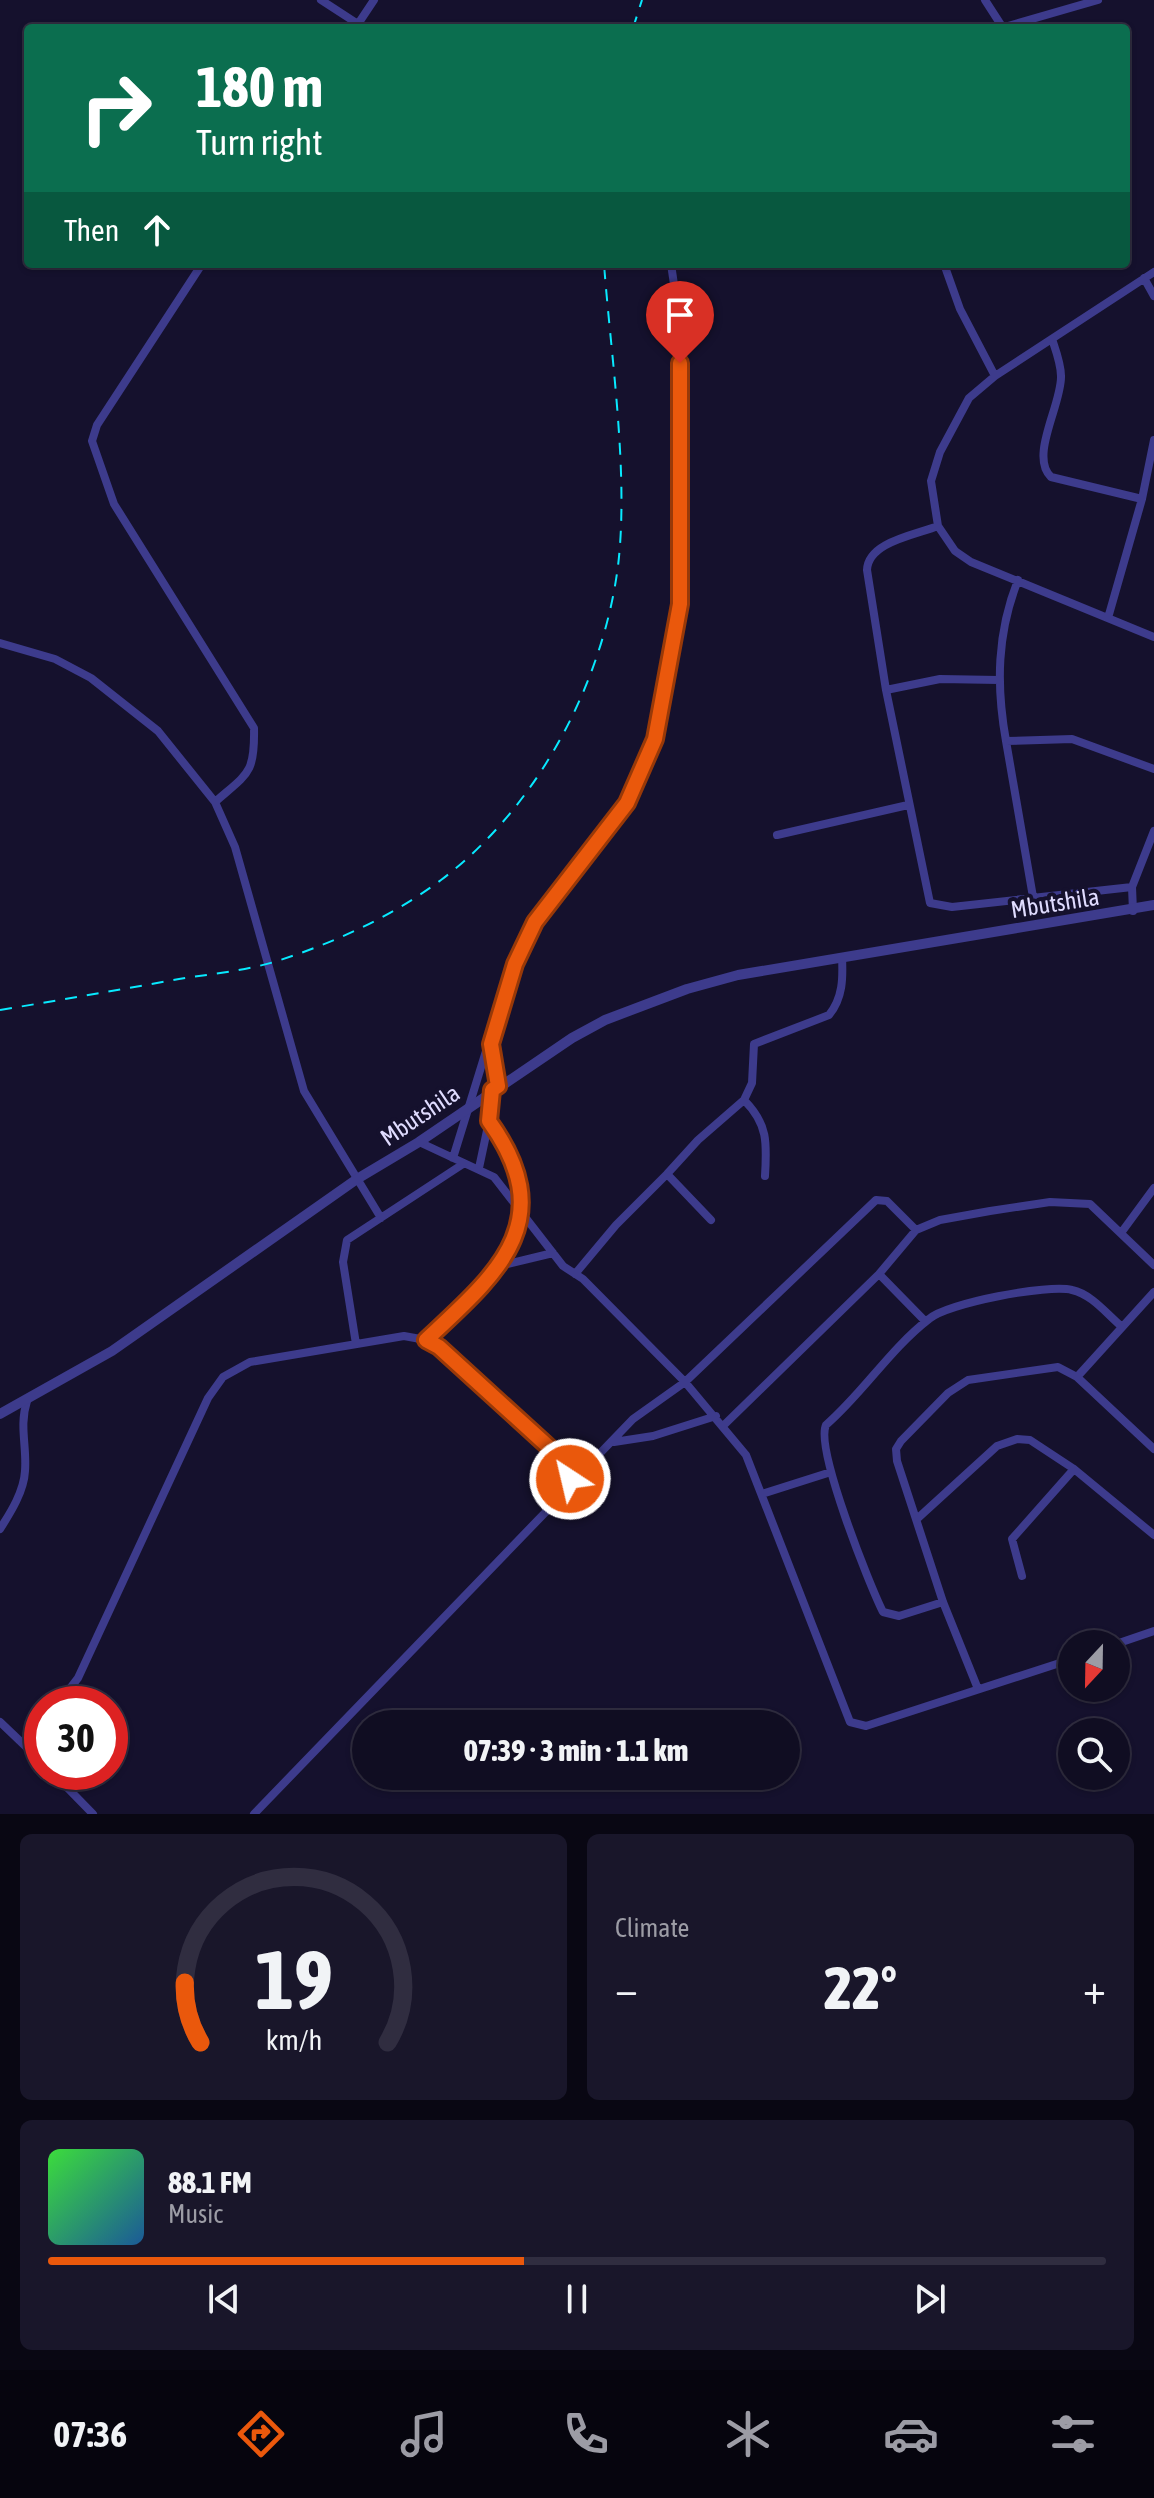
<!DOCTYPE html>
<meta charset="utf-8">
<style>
body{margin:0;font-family:"Asap Condensed",sans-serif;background:#19162a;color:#f1f3f6;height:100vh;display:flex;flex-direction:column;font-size:30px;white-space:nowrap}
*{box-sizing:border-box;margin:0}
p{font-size:26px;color:#9c9ca5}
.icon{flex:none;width:44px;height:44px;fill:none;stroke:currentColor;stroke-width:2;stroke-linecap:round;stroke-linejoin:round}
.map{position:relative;height:1814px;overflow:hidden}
.sheet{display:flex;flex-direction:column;gap:20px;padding:20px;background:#090713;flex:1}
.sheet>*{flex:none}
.hud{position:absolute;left:24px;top:24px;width:1106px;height:244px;border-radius:8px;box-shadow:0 2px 6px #0004,0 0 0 2px #302d40;background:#0b6e4f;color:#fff;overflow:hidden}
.needle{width:52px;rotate:202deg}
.controls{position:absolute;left:1058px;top:1630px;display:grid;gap:16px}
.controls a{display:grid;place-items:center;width:72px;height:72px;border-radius:50%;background:#100d22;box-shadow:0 2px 6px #0004,0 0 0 2px #302d40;font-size:40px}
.speed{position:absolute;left:24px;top:1686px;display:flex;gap:16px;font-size:40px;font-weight:700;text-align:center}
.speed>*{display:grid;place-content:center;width:104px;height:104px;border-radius:50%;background:#100d22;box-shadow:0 2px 6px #0004,0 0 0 2px #302d40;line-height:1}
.speed .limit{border:12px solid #d22;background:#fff;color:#111}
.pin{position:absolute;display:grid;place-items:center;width:68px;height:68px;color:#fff;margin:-82px -34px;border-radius:50% 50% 50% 0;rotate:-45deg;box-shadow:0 0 8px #0007}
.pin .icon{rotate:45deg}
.me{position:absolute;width:88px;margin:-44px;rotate:325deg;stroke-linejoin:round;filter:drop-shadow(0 0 6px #0008)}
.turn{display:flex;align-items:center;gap:28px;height:168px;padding:0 40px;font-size:36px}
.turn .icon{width:104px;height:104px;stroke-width:2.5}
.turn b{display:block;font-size:56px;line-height:68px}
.then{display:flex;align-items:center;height:76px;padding:0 40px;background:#0003;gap:16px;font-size:30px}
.big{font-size:60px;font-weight:800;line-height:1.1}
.sheet .widget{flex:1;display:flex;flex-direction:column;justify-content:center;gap:12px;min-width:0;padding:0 28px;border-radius:12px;background:#19162a}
.sheet .dial{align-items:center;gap:0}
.dial svg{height:208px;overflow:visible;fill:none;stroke:#302d40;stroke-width:7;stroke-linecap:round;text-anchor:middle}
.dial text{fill:#f1f3f6;stroke:none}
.song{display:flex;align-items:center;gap:24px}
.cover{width:96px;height:96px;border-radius:12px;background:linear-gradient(135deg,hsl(120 70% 55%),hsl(210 70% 35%))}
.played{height:8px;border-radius:4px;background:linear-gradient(90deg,#ea580c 45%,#302d40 45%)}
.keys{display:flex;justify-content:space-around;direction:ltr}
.heat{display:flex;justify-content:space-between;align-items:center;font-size:44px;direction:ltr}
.sheet .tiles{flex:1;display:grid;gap:20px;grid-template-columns:1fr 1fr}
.widget:last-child{grid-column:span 2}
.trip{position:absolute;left:352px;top:1710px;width:448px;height:80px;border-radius:40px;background:#100d22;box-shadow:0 2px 6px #0004,0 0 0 2px #302d40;font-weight:800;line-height:80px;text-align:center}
.menu{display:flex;height:128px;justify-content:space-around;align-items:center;background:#06050e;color:#9c9ca5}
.menu .icon{width:56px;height:56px}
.menu .active{color:#ea580c}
.menu b{font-size:36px;color:#f1f3f6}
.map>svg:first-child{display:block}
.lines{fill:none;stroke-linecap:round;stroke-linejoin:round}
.minor{stroke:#3d3b8c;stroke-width:8}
.tertiary{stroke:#3d3b8c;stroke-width:10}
.rail{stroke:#08eaff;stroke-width:2;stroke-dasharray:12 10;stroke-linecap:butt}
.route-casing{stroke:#983908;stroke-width:20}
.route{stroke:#ea580c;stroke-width:14}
.labels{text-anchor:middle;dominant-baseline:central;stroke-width:8;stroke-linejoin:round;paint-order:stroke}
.street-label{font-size:24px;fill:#e0dcff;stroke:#15112d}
</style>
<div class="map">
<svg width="1154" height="1814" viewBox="0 0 1154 1814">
<rect width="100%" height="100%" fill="#15112d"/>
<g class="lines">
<path class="minor" d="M 321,0 L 358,24
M 985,0 L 1003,28
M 356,27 L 374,0
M 1001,28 L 1098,0
M 202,264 L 97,425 L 92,441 L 114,504 L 254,728 C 255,774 248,773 215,802
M 944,264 L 960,309 L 995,376
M 1154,272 L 995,376 L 969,398 L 940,452 L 931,481 L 938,526 L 955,551 L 971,562 L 1154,637
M 1144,278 L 1154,296
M 1052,339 C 1056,351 1061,364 1061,376 C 1062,404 1029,456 1051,477 L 1142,499
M 938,526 C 915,535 868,542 867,570 L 886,690 L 930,903 L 952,907 L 1132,887
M 1018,580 C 997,633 996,685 1006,741 L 1072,739 L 1154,769
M 1108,618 L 1142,499 L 1154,440
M 0,643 L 55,659 L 91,678 L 158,731 L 215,802 L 235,847 L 304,1091 L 381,1218
M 886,690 L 940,679 L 999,680
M 1006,741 L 1033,897
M 777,835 L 908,805
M 1133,911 L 1132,887 L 1154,831
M 491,1044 L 498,1086
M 744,1100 L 752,1083 L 754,1044 L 829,1015 C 843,998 843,978 842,957
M 419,1142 L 494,1177 L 563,1266 L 583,1279 L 685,1382 L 746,1455 L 850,1722 L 866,1726 L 1072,1659
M 453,1158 L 503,996 L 535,922 L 627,803 L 655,739 L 680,604 L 682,549 L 678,312 L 671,264
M 479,1168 L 489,1121
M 667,1174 L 698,1140 L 744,1100 C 768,1124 767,1143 765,1176
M 1121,1233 L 1154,1188
M 503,1265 L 553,1253
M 575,1274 L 616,1225 L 667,1174 L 711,1220
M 879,1274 L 925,1321
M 426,1340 C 499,1273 561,1221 489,1121 L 492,1090
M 356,1344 L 343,1262 L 347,1240 L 463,1164
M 1077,1377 L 1154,1292
M 724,1425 L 879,1274 L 916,1230 L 940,1220 L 990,1211 L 1050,1202 L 1090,1204 L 1154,1265
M 614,1442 L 653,1436 L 716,1416
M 570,1479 L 581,1473 L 633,1419 L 685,1382 L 876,1200 L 887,1201 L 916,1230
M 762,1494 L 831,1472
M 918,1518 L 997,1446 L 1017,1439 L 1030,1440 L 1074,1469 L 1154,1535
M 0,1529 C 11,1512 24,1491 25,1471 C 27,1446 19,1426 27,1401
M 1022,1576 L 1012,1539 L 1074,1469
M 943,1602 L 899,1616 L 883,1612 C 869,1584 815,1448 826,1425 C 863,1393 890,1349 929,1319 C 947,1303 1048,1284 1072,1290 C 1091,1294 1106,1313 1121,1326
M 1116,1644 L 1154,1631
M 978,1689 L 943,1602 L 897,1461 L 896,1449 L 901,1441 L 948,1393 L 968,1380 L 1058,1367 L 1077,1377 L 1154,1449
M 58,1704 L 78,1678 L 208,1398 L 223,1377 L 250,1362 L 404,1336 L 426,1340 L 439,1347 L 552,1450 C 564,1466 572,1472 565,1492 L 254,1814
M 0,1722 L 42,1762
M 25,1745 L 42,1724
M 52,1772 L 93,1814"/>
<path class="tertiary" d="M 0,1414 L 112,1351 L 357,1179 L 419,1142 L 572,1038 L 605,1020 L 687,989 L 738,975 L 1154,905"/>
<path class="rail" d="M 633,28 L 642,0
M 0,1010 C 60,1000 119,990 179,979 C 210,974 243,971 274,962 C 334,943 391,917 441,880 C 537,808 603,683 618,566 C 629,474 611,357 604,264"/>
</g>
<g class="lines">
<g class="route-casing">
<path id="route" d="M 570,1479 L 567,1469 L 552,1450 L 439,1347 L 426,1340 C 498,1273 561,1221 489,1121 L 492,1090 L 498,1086 L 491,1044 L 515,964 L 535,922 L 627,803 L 655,739 L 680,604 L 680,363"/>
</g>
<use href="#route" class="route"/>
</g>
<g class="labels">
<g class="street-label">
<text transform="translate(1055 903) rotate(-9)">Mbutshila</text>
<text transform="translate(420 1115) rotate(-34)">Mbutshila</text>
</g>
</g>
</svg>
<div class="controls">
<a><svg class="needle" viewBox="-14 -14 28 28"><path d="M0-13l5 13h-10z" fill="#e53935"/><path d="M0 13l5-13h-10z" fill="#9c9ca5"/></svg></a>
<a><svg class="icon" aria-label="search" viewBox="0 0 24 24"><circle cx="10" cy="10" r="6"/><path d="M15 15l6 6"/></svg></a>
</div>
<div class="speed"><div class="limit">30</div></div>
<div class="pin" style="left:680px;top:363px;background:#d93025"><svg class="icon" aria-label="arrive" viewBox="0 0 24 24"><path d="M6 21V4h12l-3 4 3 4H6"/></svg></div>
<svg class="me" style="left:570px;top:1479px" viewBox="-20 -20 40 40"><circle r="17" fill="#ea580c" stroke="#fff" stroke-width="3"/><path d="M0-11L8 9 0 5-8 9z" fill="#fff"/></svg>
<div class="trip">07:39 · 3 min · 1.1 km</div>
<div class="hud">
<div class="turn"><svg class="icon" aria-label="right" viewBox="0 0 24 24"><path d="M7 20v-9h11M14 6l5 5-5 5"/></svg><div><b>180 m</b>Turn right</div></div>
<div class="then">Then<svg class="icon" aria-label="ahead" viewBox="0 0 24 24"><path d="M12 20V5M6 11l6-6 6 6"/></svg></div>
</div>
</div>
<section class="sheet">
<div class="tiles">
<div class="widget dial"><svg viewBox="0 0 100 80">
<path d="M14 69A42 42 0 1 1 86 69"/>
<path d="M14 69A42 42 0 0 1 8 46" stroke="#ea580c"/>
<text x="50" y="56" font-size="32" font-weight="700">19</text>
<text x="50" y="72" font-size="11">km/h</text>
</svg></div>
<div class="widget"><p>Climate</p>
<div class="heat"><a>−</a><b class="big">22°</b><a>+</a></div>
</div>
<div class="widget">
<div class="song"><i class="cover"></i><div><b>88.1 FM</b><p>Music</p></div></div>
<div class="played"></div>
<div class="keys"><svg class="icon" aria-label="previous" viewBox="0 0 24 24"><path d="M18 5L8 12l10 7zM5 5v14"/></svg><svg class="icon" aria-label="pause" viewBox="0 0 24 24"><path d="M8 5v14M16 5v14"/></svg><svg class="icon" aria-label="next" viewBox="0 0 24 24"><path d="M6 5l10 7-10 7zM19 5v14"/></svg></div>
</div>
</div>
</section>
<nav class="menu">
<b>07:36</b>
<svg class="icon active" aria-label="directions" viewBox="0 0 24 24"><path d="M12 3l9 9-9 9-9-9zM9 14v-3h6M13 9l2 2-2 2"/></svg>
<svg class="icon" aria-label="music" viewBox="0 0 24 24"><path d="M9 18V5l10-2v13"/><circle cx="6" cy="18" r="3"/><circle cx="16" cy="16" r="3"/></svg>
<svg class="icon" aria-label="phone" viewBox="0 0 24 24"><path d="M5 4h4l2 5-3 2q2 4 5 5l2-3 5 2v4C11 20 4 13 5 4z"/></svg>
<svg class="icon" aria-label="climate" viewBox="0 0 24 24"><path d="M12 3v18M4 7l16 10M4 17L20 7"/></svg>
<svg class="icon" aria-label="car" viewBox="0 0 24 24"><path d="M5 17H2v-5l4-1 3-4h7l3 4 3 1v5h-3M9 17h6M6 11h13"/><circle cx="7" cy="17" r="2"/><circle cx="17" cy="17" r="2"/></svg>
<svg class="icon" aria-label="filters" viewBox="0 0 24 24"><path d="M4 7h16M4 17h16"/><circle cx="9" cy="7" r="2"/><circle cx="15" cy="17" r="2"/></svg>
</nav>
